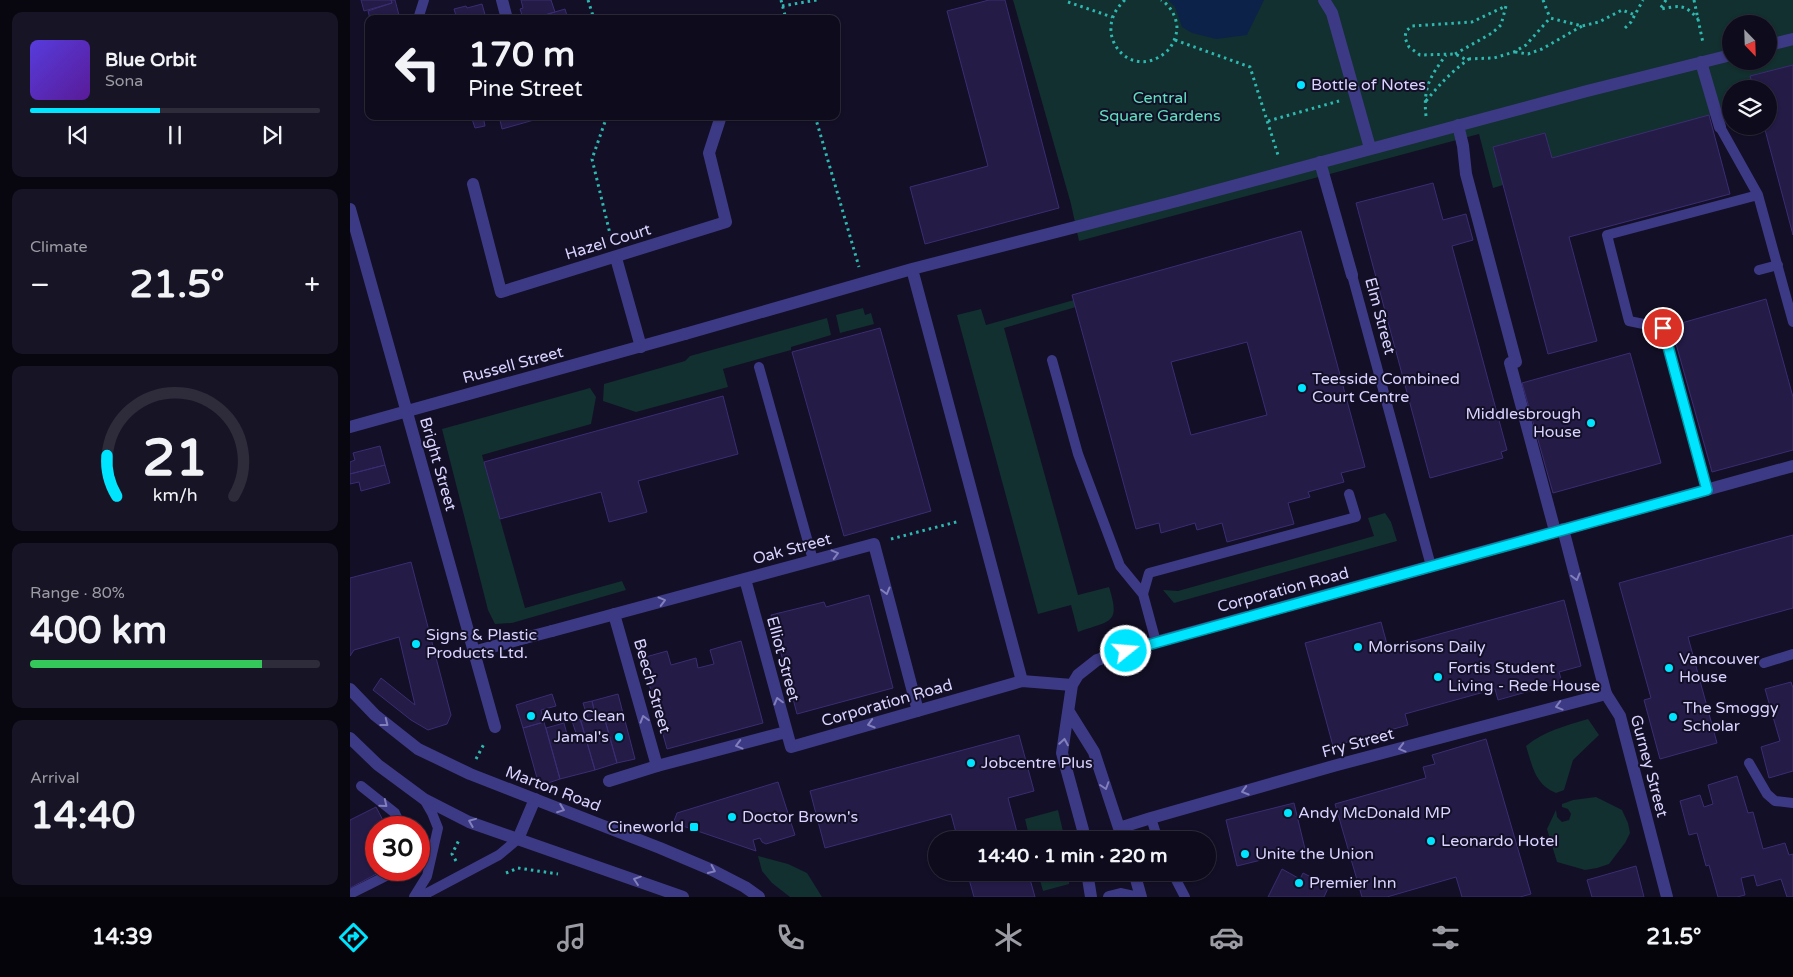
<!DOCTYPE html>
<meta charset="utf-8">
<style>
body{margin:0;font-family:"Varela Round",sans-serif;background:#171425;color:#f1f3f6;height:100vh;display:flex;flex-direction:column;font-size:19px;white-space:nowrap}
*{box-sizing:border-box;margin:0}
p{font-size:16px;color:#9b9ba3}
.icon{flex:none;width:28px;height:28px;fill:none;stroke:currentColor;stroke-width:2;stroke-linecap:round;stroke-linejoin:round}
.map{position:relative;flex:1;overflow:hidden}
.panel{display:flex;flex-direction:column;gap:12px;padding:12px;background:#08060f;width:350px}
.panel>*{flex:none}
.hud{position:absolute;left:15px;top:15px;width:475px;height:105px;border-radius:10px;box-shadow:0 1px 4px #0004,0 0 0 1px #2e2b3b;background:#0e0b1c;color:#f1f3f6;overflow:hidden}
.needle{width:32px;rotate:157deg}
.buttons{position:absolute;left:1372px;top:15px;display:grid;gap:10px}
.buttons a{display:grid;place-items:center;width:55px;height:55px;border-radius:50%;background:#0e0b1c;box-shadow:0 1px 4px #0004,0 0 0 1px #2e2b3b;font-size:25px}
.speed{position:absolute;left:15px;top:816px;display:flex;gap:10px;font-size:25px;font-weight:700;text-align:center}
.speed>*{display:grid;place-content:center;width:65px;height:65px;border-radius:50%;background:#0e0b1c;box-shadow:0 1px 4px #0004,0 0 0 1px #2e2b3b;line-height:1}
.speed .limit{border:8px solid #d22;background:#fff;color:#111}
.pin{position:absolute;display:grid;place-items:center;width:42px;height:42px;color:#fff;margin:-21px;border:2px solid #fff;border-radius:50%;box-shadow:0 1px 5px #0007}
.me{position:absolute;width:55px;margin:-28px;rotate:73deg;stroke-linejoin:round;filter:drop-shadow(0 0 4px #0008)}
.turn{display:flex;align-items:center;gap:18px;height:105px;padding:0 20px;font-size:22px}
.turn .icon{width:65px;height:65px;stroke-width:2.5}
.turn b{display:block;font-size:35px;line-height:42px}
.big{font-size:38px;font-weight:800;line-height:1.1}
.panel .widget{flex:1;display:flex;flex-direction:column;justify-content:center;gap:8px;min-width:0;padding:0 18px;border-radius:10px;background:#171425}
.panel .dial{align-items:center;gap:0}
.dial svg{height:130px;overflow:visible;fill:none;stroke:#2e2b3b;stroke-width:7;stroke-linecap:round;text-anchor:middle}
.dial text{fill:#f1f3f6;stroke:none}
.song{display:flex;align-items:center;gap:15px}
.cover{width:60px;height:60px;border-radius:8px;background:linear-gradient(135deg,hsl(250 70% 55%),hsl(270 70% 35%))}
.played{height:5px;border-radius:2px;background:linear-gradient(90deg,#00e5ff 45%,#2e2b3b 45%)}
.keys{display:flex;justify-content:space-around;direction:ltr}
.heat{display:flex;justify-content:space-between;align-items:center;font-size:28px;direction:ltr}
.charge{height:8px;border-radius:4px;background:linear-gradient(90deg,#34c759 80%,#2e2b3b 0)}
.trip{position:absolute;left:578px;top:831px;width:288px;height:50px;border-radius:25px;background:#0e0b1c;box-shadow:0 1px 4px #0004,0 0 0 1px #2e2b3b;font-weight:800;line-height:50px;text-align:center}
.dock{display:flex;height:80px;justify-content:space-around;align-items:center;background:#06040b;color:#9b9ba3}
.dock .icon{width:35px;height:35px}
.dock .selected{color:#00e5ff}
.dock b{font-size:22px;color:#f1f3f6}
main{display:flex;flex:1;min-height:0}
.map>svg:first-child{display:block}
.green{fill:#12302f;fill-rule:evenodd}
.water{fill:#0c2248}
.building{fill:#241b47;stroke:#3b2d73;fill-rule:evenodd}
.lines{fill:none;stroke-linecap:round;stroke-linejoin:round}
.path{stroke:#2fb8b0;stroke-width:3;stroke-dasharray:2.5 4;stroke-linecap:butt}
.service{stroke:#3d3a85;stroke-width:10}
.pedestrian{stroke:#3d3a85;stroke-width:12}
.minor{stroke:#3d3a85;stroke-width:12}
.tertiary{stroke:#3d3a85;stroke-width:12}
.oneway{stroke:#837fbc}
.route-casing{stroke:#0095a6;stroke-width:12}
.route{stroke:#00e5ff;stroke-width:9}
.poi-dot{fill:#00e5ff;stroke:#130f26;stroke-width:2}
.labels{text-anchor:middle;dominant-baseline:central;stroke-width:4;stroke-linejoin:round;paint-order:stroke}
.poi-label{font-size:16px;fill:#d9d4ff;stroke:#130f26;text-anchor:start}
.park-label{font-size:16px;fill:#5fe0c0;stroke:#130f26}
.street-label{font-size:16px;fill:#d9d4ff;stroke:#130f26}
</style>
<main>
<section class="panel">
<div class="widget">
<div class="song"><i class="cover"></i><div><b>Blue Orbit</b><p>Sona</p></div></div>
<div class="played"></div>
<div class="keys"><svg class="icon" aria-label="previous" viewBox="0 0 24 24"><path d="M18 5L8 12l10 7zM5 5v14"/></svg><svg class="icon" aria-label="pause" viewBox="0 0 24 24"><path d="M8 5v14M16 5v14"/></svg><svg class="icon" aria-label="next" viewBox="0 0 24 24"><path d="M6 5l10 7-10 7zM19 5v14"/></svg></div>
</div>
<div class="widget"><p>Climate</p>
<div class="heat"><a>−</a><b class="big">21.5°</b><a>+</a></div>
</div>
<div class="widget dial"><svg viewBox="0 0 100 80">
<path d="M14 69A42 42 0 1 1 86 69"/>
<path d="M14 69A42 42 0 0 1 8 44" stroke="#00e5ff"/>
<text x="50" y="56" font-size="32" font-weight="700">21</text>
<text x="50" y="72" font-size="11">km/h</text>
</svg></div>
<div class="widget"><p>Range · 80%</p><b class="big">400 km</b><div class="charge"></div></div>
<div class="widget"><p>Arrival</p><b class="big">14:40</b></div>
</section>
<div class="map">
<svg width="1443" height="897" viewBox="0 0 1443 897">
<rect width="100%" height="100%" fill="#130f26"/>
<path class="green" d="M 663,0 L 1443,0 L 1443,65 L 1400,76 L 1404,89 L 1381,89 L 1381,110 L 1202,158 L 1195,133 L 1143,147 L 1153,185 L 1143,188 L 1129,134 L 729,241 L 721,204 ZM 1381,24 L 1419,24 L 1419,61 L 1381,61 Z
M 724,300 L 726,307 L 654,328 L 728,595 L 759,587 C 771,625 760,620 728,632 L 721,605 L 688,614 L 607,315 L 631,309 L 636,325 Z
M 513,308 L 515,315 L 521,313 L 524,324 L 490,333 L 486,315 Z
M 477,318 L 481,335 L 441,347 L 441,350 L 373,369 L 378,387 L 286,412 L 253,401 L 254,384 L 335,361 L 340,356 Z
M 240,388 L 246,397 L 241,424 L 132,455 L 175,608 L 272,581 L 276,590 L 162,623 L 145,624 L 138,610 L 92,429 Z
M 1035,513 L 1041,522 L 1047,541 L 824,603 L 813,590 L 828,591 L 1024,536 L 1018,518 Z
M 1238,719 L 1249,735 L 1223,760 L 1214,790 L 1206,793 C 1185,785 1182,765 1176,746 C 1194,731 1215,726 1238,719 Z
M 1246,797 L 1272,810 L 1278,823 L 1280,833 L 1275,843 L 1259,864 L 1247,868 L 1235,870 L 1207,862 L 1197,829 L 1206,810 L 1207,817 L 1212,822 L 1219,820 L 1221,814 L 1218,809 L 1212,807 L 1212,804 L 1223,800 Z
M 708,810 L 715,840 L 680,840 L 675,819 Z
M 408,856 L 438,864 L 457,873 L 472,897 L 440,897 L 422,883 L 412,871 Z
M 688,873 L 720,873 L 719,884 L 693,891 Z"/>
<path class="water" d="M 818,0 L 914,0 L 897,35 L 866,39 L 842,33 L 832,27 L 825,7 Z"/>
<path class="building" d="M 11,0 L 41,0 L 42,3 L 14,11 Z
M 41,0 L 45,0 L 50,19 L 20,19 L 18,11 L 42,3 Z
M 171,0 L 201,0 L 205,12 L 181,19 L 177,19 L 176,17 L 173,18 L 170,9 L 173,8 Z
M 639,0 L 655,0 L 709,208 L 575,244 L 560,187 L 638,166 L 597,11 Z
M 132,4 L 136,18 L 139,19 L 107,19 L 104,9 L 116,6 L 117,8 Z
M 215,9 L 218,19 L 189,19 L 188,17 Z
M 1443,65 L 1443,235 L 1414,126 L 1419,126 L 1419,89 L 1404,89 L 1400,76 Z
M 1359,115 L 1380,194 L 1219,237 L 1247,341 L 1198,354 L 1143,147 L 1195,133 L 1202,158 Z
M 121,116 L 133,116 L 135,126 L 125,128 Z
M 149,116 L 183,116 L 184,120 L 152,129 Z
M 1083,183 L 1093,220 L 1116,214 L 1123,240 L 1102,246 L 1157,450 L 1151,452 L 1153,458 L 1080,478 L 1006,203 Z
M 951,231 L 1015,467 L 991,473 L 994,482 L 958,492 L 960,497 L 938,503 L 944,524 L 877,542 L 872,523 L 847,530 L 845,523 L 811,533 L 809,523 L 786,529 L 722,295 ZM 897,342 L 917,415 L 841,435 L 821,362 Z
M 1416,299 L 1443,397 L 1443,450 L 1362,472 L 1321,326 Z
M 530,328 L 581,511 L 494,536 L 442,352 Z
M 1280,353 L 1311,463 L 1203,493 L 1172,383 Z
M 373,396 L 388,454 L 288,481 L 297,512 L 259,522 L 251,492 L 150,519 L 134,462 Z
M 30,446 L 35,465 L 0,474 L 0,462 L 5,460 L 3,453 Z
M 35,465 L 40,483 L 11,491 L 9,482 L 0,484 L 0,474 Z
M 1443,535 L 1443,608 L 1338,637 L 1367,743 L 1310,759 L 1294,700 L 1301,698 L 1269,583 Z
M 61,562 L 101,715 L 97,724 L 78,730 L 61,720 L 23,690 L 31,678 L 65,705 L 49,637 L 4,650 L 0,656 L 0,578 Z
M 519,595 L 543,688 L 447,714 L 421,615 L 474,602 L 476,607 Z
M 1214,600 L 1231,666 L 1209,672 L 1212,682 L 1148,700 L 1145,689 L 1055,714 L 1058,725 L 983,746 L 955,643 L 1031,622 L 1038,648 Z
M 391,641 L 413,723 L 317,749 L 292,658 L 317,651 L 321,665 L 346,658 L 348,668 L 364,664 L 360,650 Z
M 1441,682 L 1443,688 L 1443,771 L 1419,778 L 1411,747 L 1430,741 L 1415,689 Z
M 202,694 L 206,706 L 191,710 L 194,722 L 173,728 L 166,705 Z
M 268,694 L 285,759 L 267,763 L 253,713 L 245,714 L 242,701 Z
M 242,701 L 245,714 L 253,713 L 267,763 L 245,770 L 231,721 L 238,719 L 233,703 Z
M 230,719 L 245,770 L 210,779 L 196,728 L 214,723 L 218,738 L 227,736 L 222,721 Z
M 194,722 L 210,779 L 198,783 L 187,778 L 173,728 Z
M 669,735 L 684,791 L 658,798 L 669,840 L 608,840 L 601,814 L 475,848 L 460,791 Z
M 1136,739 L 1181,894 L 1170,897 L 1112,897 L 1106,877 L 1037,897 L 1012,897 L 985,804 L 1076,778 L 1073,767 L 1085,764 L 1082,755 Z
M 1387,776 L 1398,813 L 1403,812 L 1413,849 L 1435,843 L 1439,855 L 1443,854 L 1443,897 L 1437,897 L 1431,879 L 1407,886 L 1404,875 L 1391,878 L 1395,895 L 1387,897 L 1368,897 L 1359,865 L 1356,866 L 1347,833 L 1339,835 L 1330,801 L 1350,795 L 1354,807 L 1363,804 L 1358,785 Z
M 428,782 L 445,835 L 416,844 L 412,842 L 410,838 L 403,840 L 406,851 L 327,824 L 324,821 L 327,813 Z
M 944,803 L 955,849 L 887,866 L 876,820 Z
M 26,807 L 37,828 L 26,828 L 26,870 L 34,870 L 0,888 L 0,820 Z
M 1286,866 L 1294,897 L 1242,897 L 1237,880 Z
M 932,869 L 950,879 L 953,873 L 979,886 L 974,897 L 918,897 Z
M 617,872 L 678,872 L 685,897 L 624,897 Z"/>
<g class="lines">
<path class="path" d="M 238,0 L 244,19
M 431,0 L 436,19
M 775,0 C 739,32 779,82 815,53 C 822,47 826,38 827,29 C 827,18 821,6 811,0
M 1193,0 L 1200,18
M 1316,0 L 1310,9 C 1330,6 1334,3 1348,19
M 1344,0 L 1353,43
M 718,2 L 762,17
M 432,6 L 467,0
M 1275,28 L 1281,22 L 1293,0
M 825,40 L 900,67 L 928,155
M 1165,52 L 1178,54 L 1192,49 L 1232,26
M 1105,54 L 1142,33 L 1151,25 L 1156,6 L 1122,22 L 1062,26 L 1056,31 L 1055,38 L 1059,47 L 1070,55 L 1105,54 L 1115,59 L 1144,58 L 1164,52 L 1176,45 L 1200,18 L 1232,26 L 1249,22 L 1272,10 L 1285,15
M 1076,101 C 1089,85 1102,71 1119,59
M 257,116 L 242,159 L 261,238
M 465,116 L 509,267
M 1076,116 C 1073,87 1080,77 1096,55
M 918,121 L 989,101
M 541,539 L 610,521
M 126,759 L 135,742
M 106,861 L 102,854 L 110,838
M 156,873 L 168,868 L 208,874"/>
<path class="service" d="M 68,19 L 74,0
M 1370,127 L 1408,195 L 1443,322
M 1409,270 L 1428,265
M 1002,275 L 1081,566
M 702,360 L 728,454 L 770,566 L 793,594 L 806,642
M 409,367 L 463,560
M 1357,490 L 1313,328 L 1279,321 L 1257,235 L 1408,195
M 793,594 L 799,573 L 1006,517 L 999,494
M 1414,663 L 1443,654
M 1399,763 L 1417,794 L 1425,801 L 1443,803
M 11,786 L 45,813 L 52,828
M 801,818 L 808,840
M 822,872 L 835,897
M 0,894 L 48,870
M 64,897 L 77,876 L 88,828 L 82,813 L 74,799
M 70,897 L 149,855 L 168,839"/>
<path class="pedestrian" d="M 974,0 L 982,13 L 1020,148
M 1419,45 L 1443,39
M 1351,62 L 1370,127
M 1108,125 L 1113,146 L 1116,174 L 1166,362 L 1160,363 L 1205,531
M 970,162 L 1002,275
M 562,269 L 672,681
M 335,334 L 562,269 L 827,201 L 1237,91 L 1381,55
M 175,638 L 202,631
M 1256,694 L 1270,716 L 1317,897
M 259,781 L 307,766"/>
<path class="minor" d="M 152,0 L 157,19
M 123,184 L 151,292 L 376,222 L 359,153 L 371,116
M 0,209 L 145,727
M 266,258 L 291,347
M 0,427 L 335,334
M 395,579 L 441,747 L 672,681 L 722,685
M 264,614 L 307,766 L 436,732
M 202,631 L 524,544 L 568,711
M 123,652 L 175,638
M 719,712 L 744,752 L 773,840
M 769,828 L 801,818 L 987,765 L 1256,694 L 1213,529
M 168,839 L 185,799
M 734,840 L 733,830 L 712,753 L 722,685 L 728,675 L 747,660 L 806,642 L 1443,466
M 737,872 L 741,897
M 784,872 L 791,897"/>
<path class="tertiary" d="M 0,689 L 25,715 L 68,749 L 120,774 L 310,848 L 362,870 L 395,887 L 409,897
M 0,738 L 28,765 L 74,799 L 119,822 L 333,897
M 759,897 L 771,894 L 785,897"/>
</g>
<defs><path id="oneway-chevron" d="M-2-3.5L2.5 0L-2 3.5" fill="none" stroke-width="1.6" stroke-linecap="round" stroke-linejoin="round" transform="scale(1.25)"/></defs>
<g class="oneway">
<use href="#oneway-chevron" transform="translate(485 554) rotate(-15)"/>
<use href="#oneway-chevron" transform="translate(1226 577) rotate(75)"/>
<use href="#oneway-chevron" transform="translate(536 591) rotate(75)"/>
<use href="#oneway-chevron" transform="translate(312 601) rotate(-15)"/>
<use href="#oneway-chevron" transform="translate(428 701) rotate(-105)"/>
<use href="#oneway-chevron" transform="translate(1209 706) rotate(165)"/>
<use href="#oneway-chevron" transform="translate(294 719) rotate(-106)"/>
<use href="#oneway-chevron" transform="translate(35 723) rotate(38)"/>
<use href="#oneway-chevron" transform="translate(521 724) rotate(164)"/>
<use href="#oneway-chevron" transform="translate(714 742) rotate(-81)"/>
<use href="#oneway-chevron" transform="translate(389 745) rotate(165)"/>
<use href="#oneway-chevron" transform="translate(1052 748) rotate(165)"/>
<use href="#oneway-chevron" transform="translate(755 786) rotate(72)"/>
<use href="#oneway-chevron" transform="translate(895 791) rotate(164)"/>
<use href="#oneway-chevron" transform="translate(34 804) rotate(39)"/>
<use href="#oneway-chevron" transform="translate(211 809) rotate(21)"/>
<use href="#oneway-chevron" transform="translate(122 822) rotate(-158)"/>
<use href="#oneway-chevron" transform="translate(362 870) rotate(25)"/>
<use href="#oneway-chevron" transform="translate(287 880) rotate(-161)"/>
</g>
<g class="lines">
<g class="route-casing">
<path id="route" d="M 776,651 L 1357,490 L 1313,328"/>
</g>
<use href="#route" class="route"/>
</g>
<g class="poi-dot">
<circle cx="951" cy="85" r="5"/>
<circle cx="952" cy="388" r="5"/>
<circle cx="1241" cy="423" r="5"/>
<circle cx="66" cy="644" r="5"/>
<circle cx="1008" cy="647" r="5"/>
<circle cx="1319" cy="668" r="5"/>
<circle cx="1088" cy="677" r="5"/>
<circle cx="181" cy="716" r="5"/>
<circle cx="1323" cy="717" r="5"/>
<circle cx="269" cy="737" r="5"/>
<circle cx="621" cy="763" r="5"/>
<circle cx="938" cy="813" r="5"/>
<circle cx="382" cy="817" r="5"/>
<rect x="339" y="822" width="10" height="10" rx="2.5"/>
<circle cx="1081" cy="841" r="5"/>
<circle cx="895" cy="854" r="5"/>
<circle cx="949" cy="883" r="5"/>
</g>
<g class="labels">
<g class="poi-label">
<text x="961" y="85">Bottle of Notes</text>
<text x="962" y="379">Teesside Combined<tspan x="962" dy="18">Court Centre</tspan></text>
<text x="1231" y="414" text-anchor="end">Middlesbrough<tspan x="1231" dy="18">House</tspan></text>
<text x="76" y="635">Signs &amp; Plastic<tspan x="76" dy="18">Products Ltd.</tspan></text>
<text x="1018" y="647">Morrisons Daily</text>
<text x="1329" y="659">Vancouver<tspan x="1329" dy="18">House</tspan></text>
<text x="1098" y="668">Fortis Student<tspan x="1098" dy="18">Living - Rede House</tspan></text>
<text x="1333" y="708">The Smoggy<tspan x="1333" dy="18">Scholar</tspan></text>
<text x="191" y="716">Auto Clean</text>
<text x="259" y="737" text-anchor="end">Jamal's</text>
<text x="631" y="763">Jobcentre Plus</text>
<text x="948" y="813">Andy McDonald MP</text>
<text x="392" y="817">Doctor Brown's</text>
<text x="334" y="827" text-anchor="end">Cineworld</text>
<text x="1091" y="841">Leonardo Hotel</text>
<text x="905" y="854">Unite the Union</text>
<text x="959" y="883">Premier Inn</text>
</g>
<g class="park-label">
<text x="810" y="98">Central<tspan x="810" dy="18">Square Gardens</tspan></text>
</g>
<g class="street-label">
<text transform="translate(258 242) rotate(-17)">Hazel Court</text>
<text transform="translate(1030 316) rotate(75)">Elm Street</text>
<text transform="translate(163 365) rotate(-15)">Russell Street</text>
<text transform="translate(88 464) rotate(74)">Bright Street</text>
<text transform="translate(442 549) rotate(-15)">Oak Street</text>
<text transform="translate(933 590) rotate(-15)">Corporation Road</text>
<text transform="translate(433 659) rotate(75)">Elliot Street</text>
<text transform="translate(302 686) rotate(74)">Beech Street</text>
<text transform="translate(537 703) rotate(-16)">Corporation Road</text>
<text transform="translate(1008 743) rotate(-15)">Fry Street</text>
<text transform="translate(1299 766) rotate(75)">Gurney Street</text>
<text transform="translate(203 789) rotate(21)">Marton Road</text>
</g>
</g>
</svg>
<div class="buttons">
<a><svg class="needle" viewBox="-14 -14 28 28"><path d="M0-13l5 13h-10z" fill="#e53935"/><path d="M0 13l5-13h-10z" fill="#9b9ba3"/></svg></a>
<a><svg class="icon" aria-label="layers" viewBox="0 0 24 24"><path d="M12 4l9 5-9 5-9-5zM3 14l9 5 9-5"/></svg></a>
</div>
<div class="speed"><div class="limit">30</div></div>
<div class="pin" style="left:1313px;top:328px;background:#d93025"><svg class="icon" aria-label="arrive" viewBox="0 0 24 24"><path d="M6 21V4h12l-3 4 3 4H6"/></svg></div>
<svg class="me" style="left:776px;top:651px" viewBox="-20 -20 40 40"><circle r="17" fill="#00e5ff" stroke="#fff" stroke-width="3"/><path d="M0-11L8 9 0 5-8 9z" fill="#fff"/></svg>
<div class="trip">14:40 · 1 min · 220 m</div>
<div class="hud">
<div class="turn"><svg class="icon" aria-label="left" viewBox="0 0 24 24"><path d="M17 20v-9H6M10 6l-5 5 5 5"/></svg><div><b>170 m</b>Pine Street</div></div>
</div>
</div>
</main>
<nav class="dock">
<b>14:39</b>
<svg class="icon selected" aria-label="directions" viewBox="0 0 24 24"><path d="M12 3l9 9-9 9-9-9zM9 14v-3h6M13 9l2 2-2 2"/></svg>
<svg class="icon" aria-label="music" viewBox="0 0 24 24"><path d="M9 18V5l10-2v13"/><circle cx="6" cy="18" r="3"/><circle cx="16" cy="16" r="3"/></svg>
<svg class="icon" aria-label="phone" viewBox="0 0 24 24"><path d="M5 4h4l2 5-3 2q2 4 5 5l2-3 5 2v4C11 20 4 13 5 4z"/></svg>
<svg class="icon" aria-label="climate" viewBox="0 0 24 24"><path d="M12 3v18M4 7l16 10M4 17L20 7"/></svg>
<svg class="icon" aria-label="car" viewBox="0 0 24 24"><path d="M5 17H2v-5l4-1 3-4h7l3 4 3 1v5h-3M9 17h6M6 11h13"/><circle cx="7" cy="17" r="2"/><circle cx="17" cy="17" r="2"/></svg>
<svg class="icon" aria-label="filters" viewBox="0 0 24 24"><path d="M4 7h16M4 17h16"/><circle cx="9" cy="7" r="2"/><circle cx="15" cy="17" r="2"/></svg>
<b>21.5°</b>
</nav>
